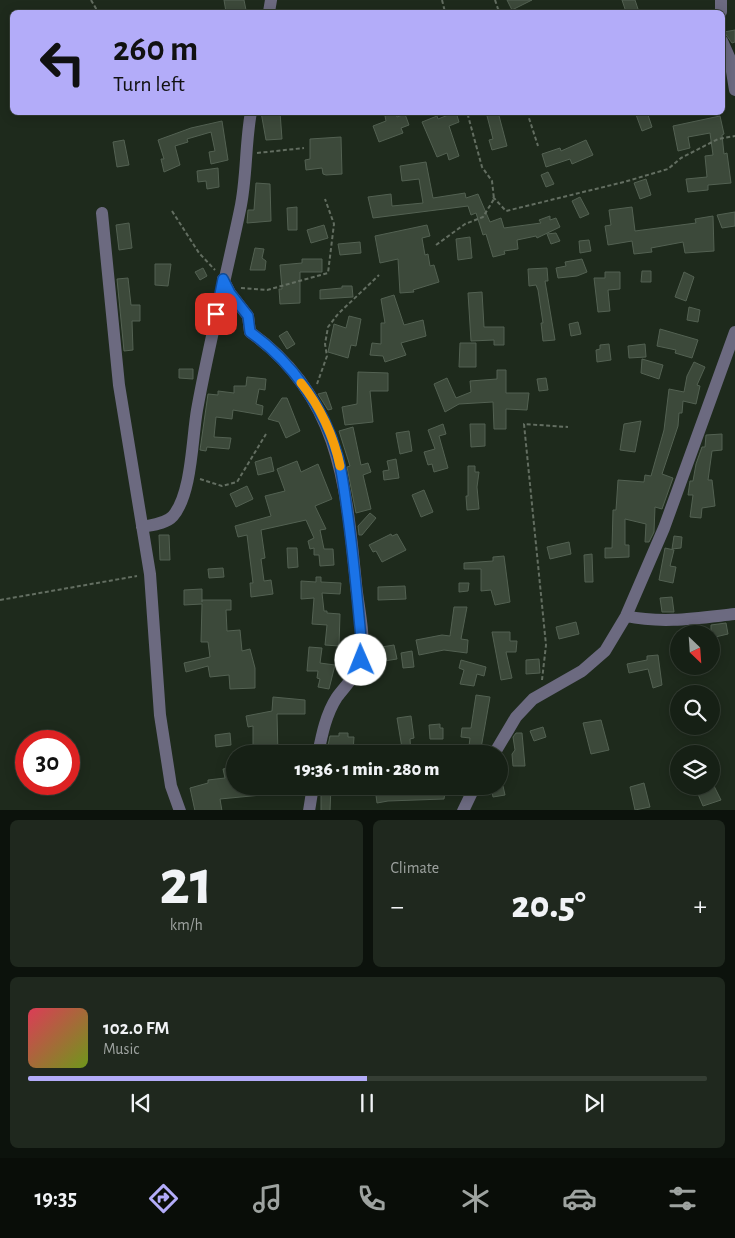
<!DOCTYPE html>
<meta charset="utf-8">
<style>
body{margin:0;font-family:"Alegreya Sans",sans-serif;background:#1f281e;color:#f1f3f6;height:100vh;display:flex;flex-direction:column;font-size:19px;white-space:nowrap}
*{box-sizing:border-box;margin:0}
p{font-size:16px;color:#9ea3a0}
.icon{flex:none;width:28px;height:28px;fill:none;stroke:currentColor;stroke-width:2;stroke-linecap:round;stroke-linejoin:round}
.map{position:relative;height:810px;overflow:hidden}
.side{display:flex;flex-direction:column;gap:10px;padding:10px;background:#0c120c;flex:1}
.side>*{flex:none}
.hud{position:absolute;left:10px;top:10px;width:715px;height:105px;border-radius:8px;box-shadow:0 2px 12px #0003,0 0 0 1px #353e34;background:#b3acf9;color:#111;overflow:hidden}
.needle{width:32px;rotate:155deg}
.fabs{position:absolute;left:670px;top:625px;display:grid;gap:10px}
.fabs a{display:grid;place-items:center;width:50px;height:50px;border-radius:50%;background:#162015;box-shadow:0 2px 12px #0003,0 0 0 1px #353e34;font-size:25px}
.speed{position:absolute;left:15px;top:730px;display:flex;gap:10px;font-size:25px;font-weight:700;text-align:center}
.speed>*{display:grid;place-content:center;width:65px;height:65px;border-radius:50%;background:#162015;box-shadow:0 2px 12px #0003,0 0 0 1px #353e34;line-height:1}
.speed .limit{border:8px solid #d22;background:#fff;color:#111}
.pin{position:absolute;display:grid;place-items:center;width:42px;height:42px;color:#fff;margin:-21px;border-radius:10px;box-shadow:0 2px 8px #0006}
.me{position:absolute;width:55px;margin:-28px;rotate:359deg;stroke-linejoin:round;filter:drop-shadow(0 0 4px #0008)}
.turn{display:flex;align-items:center;gap:18px;height:105px;padding:0 20px;font-size:22px}
.turn .icon{width:65px;height:65px;stroke-width:2.5}
.turn b{display:block;font-size:35px;line-height:42px}
.big{font-size:38px;font-weight:800;line-height:1.1}
.side .card{flex:1;display:flex;flex-direction:column;justify-content:center;gap:8px;min-width:0;padding:0 18px;border-radius:8px;background:#1f281e}
.side .dial{align-items:center;gap:0}
.dial b{font-size:65px;line-height:1}
.song{display:flex;align-items:center;gap:15px}
.cover{width:60px;height:60px;border-radius:8px;background:linear-gradient(135deg,hsl(350 70% 55%),hsl(80 70% 35%))}
.played{height:5px;border-radius:2px;background:linear-gradient(90deg,#b3acf9 50%,#353e34 50%)}
.keys{display:flex;justify-content:space-around;direction:ltr}
.heat{display:flex;justify-content:space-between;align-items:center;font-size:28px;direction:ltr}
.side .tiles{flex:1;display:grid;gap:10px;grid-template-columns:1fr 1fr}
.card:last-child{grid-column:span 2}
.trip{position:absolute;left:226px;top:745px;width:282px;height:50px;border-radius:25px;background:#162015;box-shadow:0 2px 12px #0003,0 0 0 1px #353e34;font-weight:800;line-height:50px;text-align:center}
.tab-bar{display:flex;height:80px;justify-content:space-around;align-items:center;background:#090d08;color:#9ea3a0}
.tab-bar .icon{width:35px;height:35px}
.tab-bar .on{color:#b3acf9}
.tab-bar b{font-size:22px;color:#f1f3f6}
.map>svg:first-child{display:block}
.building{fill:#3c493a;stroke:#536152}
.lines{fill:none;stroke-linecap:round;stroke-linejoin:round}
.path{stroke:#636e61;stroke-width:2;stroke-dasharray:4 2.5;stroke-linecap:butt}
.minor{stroke:#6c6a80;stroke-width:12}
.route-casing{stroke:#114b97;stroke-width:12}
.route{stroke:#1a73e8;stroke-width:9}
.slow{stroke:#f59e0b;stroke-width:9}
</style>
<div class="map">
<svg width="735" height="811" viewBox="0 0 735 811">
<rect width="100%" height="100%" fill="#1e2a1c"/>
<path class="building" d="M 224,0 L 244,0 L 246,10 L 226,12 Z
M 507,0 L 532,0 L 512,10 Z
M 622,0 L 635,0 L 638,9 L 635,10 L 636,12 L 626,12 Z
M 735,30 L 735,42 L 732,43 L 724,32 Z
M 261,112 L 280,112 L 282,139 L 266,140 Z
M 456,112 L 459,122 L 449,126 L 459,156 L 449,160 L 447,153 L 437,157 L 422,122 L 437,116 L 438,119 Z
M 486,112 L 498,112 L 507,146 L 492,150 L 489,140 L 493,139 Z
M 635,112 L 647,112 L 652,127 L 642,131 Z
M 395,113 L 397,117 L 405,114 L 409,125 L 401,128 L 403,133 L 379,142 L 373,126 L 386,121 L 385,116 Z
M 720,116 L 724,134 L 722,135 L 724,154 L 727,153 L 731,183 L 708,185 L 708,190 L 688,192 L 686,179 L 707,177 L 705,156 L 713,155 L 710,133 L 688,137 L 690,148 L 678,151 L 673,126 Z
M 222,121 L 228,160 L 211,164 L 209,152 L 215,151 L 211,132 L 187,139 L 188,142 L 175,146 L 180,165 L 164,172 L 161,159 L 164,159 L 158,140 L 191,128 Z
M 341,137 L 342,174 L 326,175 L 323,174 L 322,168 L 306,170 L 305,160 L 310,159 L 310,139 Z
M 124,140 L 129,165 L 117,167 L 113,142 Z
M 586,140 L 593,155 L 572,164 L 570,159 L 546,167 L 542,154 L 560,148 L 561,151 Z
M 426,162 L 433,198 L 465,193 L 466,198 L 478,194 L 490,222 L 501,218 L 504,228 L 541,223 L 539,220 L 550,216 L 550,220 L 556,218 L 560,227 L 537,238 L 536,236 L 517,240 L 518,249 L 504,251 L 505,254 L 493,257 L 486,234 L 483,235 L 476,213 L 471,215 L 468,206 L 373,218 L 368,197 L 391,194 L 392,206 L 423,203 L 419,179 L 402,181 L 400,166 Z
M 218,168 L 219,187 L 207,189 L 206,181 L 198,182 L 197,171 Z
M 548,172 L 554,184 L 546,187 L 541,175 Z
M 646,179 L 651,195 L 640,199 L 634,183 Z
M 256,183 L 270,184 L 271,221 L 247,223 L 248,210 L 254,210 Z
M 580,197 L 589,214 L 580,218 L 572,201 Z
M 297,207 L 297,230 L 288,230 L 287,208 Z
M 632,207 L 635,231 L 696,223 L 695,219 L 713,216 L 714,251 L 685,253 L 683,242 L 651,248 L 652,252 L 634,254 L 632,241 L 608,245 L 605,226 L 611,225 L 609,210 Z
M 735,212 L 735,226 L 722,228 L 717,215 Z
M 129,223 L 132,248 L 119,250 L 116,225 Z
M 324,225 L 328,238 L 311,243 L 307,230 Z
M 427,225 L 430,236 L 422,238 L 425,255 L 428,254 L 430,266 L 434,265 L 439,282 L 413,290 L 414,292 L 400,293 L 398,259 L 380,263 L 375,236 Z
M 556,233 L 560,241 L 551,244 L 547,234 Z
M 470,237 L 472,258 L 458,260 L 456,239 Z
M 589,240 L 591,251 L 580,253 L 579,241 Z
M 360,242 L 361,253 L 340,255 L 338,244 Z
M 255,248 L 264,249 L 262,258 L 266,261 L 265,270 L 250,270 Z
M 302,259 L 322,259 L 322,272 L 300,272 L 300,303 L 280,304 L 279,289 L 282,289 L 280,265 L 302,263 Z
M 582,259 L 587,272 L 577,276 L 558,278 L 556,268 L 566,266 L 565,262 Z
M 155,264 L 171,264 L 168,286 L 155,285 Z
M 203,268 L 207,276 L 200,280 L 195,272 Z
M 547,268 L 548,281 L 545,281 L 555,340 L 543,341 L 541,323 L 543,323 L 538,290 L 536,285 L 529,286 L 528,269 Z
M 642,271 L 651,271 L 651,282 L 641,282 Z
M 605,272 L 620,272 L 620,289 L 608,290 L 610,311 L 598,312 L 594,278 L 605,278 Z
M 684,272 L 694,277 L 686,301 L 675,297 Z
M 128,278 L 131,305 L 140,305 L 140,321 L 132,321 L 133,350 L 124,351 L 117,279 Z
M 342,286 L 352,286 L 353,297 L 320,299 L 320,290 L 342,288 Z
M 482,292 L 484,327 L 504,327 L 504,345 L 494,345 L 494,340 L 471,341 L 468,293 Z
M 394,295 L 404,325 L 423,320 L 426,336 L 401,343 L 406,355 L 385,362 L 383,356 L 370,355 L 372,343 L 381,344 L 381,323 L 385,323 L 381,299 Z
M 689,307 L 700,310 L 698,322 L 687,320 Z
M 349,316 L 361,319 L 356,346 L 351,345 L 348,358 L 328,352 L 334,324 L 346,328 Z
M 578,322 L 581,334 L 571,336 L 569,324 Z
M 660,329 L 698,340 L 692,358 L 675,353 L 676,350 L 657,346 Z
M 287,331 L 295,344 L 287,349 L 279,336 Z
M 460,343 L 476,343 L 476,367 L 459,367 Z
M 609,344 L 611,360 L 597,362 L 596,350 L 600,349 L 600,345 Z
M 645,344 L 646,357 L 629,358 L 628,346 Z
M 642,359 L 663,365 L 659,379 L 641,373 Z
M 694,362 L 705,367 L 697,385 L 700,386 L 696,404 L 683,401 L 682,413 L 679,413 L 678,426 L 662,474 L 673,478 L 662,509 L 655,507 L 654,532 L 649,542 L 645,542 L 646,524 L 625,519 L 625,545 L 629,545 L 629,557 L 605,558 L 605,548 L 612,548 L 613,510 L 616,510 L 618,480 L 644,482 L 645,475 L 651,476 L 664,430 L 669,389 L 684,392 L 687,376 Z
M 179,369 L 193,369 L 193,379 L 179,378 Z
M 497,370 L 506,370 L 506,393 L 529,393 L 527,410 L 506,409 L 506,429 L 494,429 L 493,402 L 459,404 L 445,412 L 434,384 L 447,378 L 456,398 L 471,392 L 470,381 L 497,379 Z
M 358,372 L 388,373 L 388,391 L 370,391 L 373,422 L 345,425 L 342,407 L 357,404 Z
M 247,377 L 266,379 L 265,390 L 259,389 L 256,404 L 263,406 L 262,415 L 233,410 L 232,419 L 216,417 L 214,437 L 231,438 L 229,449 L 207,447 L 206,451 L 200,450 L 208,394 L 218,395 L 218,391 L 234,393 L 234,386 L 246,386 Z
M 546,378 L 548,390 L 539,391 L 537,379 Z
M 326,392 L 332,409 L 328,410 L 318,394 Z
M 282,398 L 287,398 L 300,431 L 286,438 L 279,422 L 268,419 Z
M 641,421 L 635,452 L 620,450 L 624,424 Z
M 443,424 L 446,434 L 439,436 L 448,468 L 434,472 L 432,464 L 428,465 L 424,452 L 435,449 L 428,430 Z
M 470,424 L 485,424 L 485,446 L 471,447 Z
M 353,427 L 361,465 L 368,463 L 371,472 L 363,475 L 371,509 L 356,513 L 347,467 L 350,466 L 339,431 Z
M 409,431 L 412,451 L 400,454 L 396,433 Z
M 722,434 L 722,450 L 712,451 L 708,480 L 712,480 L 715,506 L 702,508 L 701,518 L 690,517 L 693,495 L 688,495 L 690,481 L 693,481 L 696,464 L 702,447 L 705,447 L 706,435 Z
M 271,457 L 274,471 L 258,475 L 255,462 Z
M 396,459 L 399,478 L 384,480 L 383,471 L 389,470 L 387,461 Z
M 297,461 L 301,472 L 318,464 L 332,499 L 315,506 L 326,529 L 320,530 L 324,549 L 333,549 L 334,565 L 320,566 L 319,555 L 314,555 L 314,548 L 310,549 L 308,541 L 314,538 L 306,520 L 261,530 L 265,558 L 261,559 L 264,581 L 271,580 L 273,594 L 251,597 L 250,583 L 253,583 L 247,535 L 238,537 L 235,526 L 271,516 L 265,496 L 285,491 L 277,469 Z
M 468,466 L 475,466 L 475,472 L 479,472 L 477,487 L 479,509 L 467,510 L 466,496 L 468,496 Z
M 247,486 L 253,499 L 236,507 L 230,494 Z
M 424,490 L 433,512 L 421,517 L 412,495 Z
M 370,513 L 376,518 L 362,535 L 359,535 L 358,526 Z
M 391,534 L 392,536 L 397,534 L 406,550 L 382,562 L 376,551 L 373,552 L 369,545 Z
M 159,535 L 169,535 L 170,560 L 160,560 Z
M 674,536 L 682,537 L 681,548 L 672,549 Z
M 569,542 L 571,554 L 550,559 L 547,547 Z
M 287,548 L 297,548 L 298,567 L 288,568 Z
M 665,548 L 674,550 L 670,566 L 676,567 L 673,583 L 659,580 Z
M 592,554 L 593,582 L 585,582 L 584,555 Z
M 504,556 L 510,602 L 495,605 L 491,590 L 481,591 L 481,569 L 464,569 L 464,563 L 493,561 L 493,557 Z
M 223,568 L 224,577 L 209,578 L 208,569 Z
M 316,577 L 321,577 L 321,582 L 341,583 L 340,594 L 322,593 L 324,611 L 327,611 L 327,613 L 340,614 L 339,646 L 325,645 L 327,625 L 312,624 L 314,598 L 301,599 L 301,581 L 316,582 Z
M 459,583 L 469,583 L 468,591 L 459,592 Z
M 405,586 L 406,599 L 378,600 L 378,587 Z
M 202,589 L 202,602 L 202,600 L 231,600 L 231,610 L 226,610 L 227,631 L 240,630 L 242,651 L 250,649 L 255,668 L 255,688 L 230,689 L 229,675 L 210,677 L 208,666 L 186,672 L 184,663 L 210,657 L 208,642 L 201,642 L 202,604 L 184,605 L 184,590 Z
M 672,597 L 674,612 L 662,612 L 660,598 Z
M 454,607 L 467,607 L 461,639 L 468,640 L 467,653 L 444,650 L 419,655 L 416,640 L 442,635 L 450,636 Z
M 576,622 L 579,634 L 559,639 L 556,627 Z
M 726,623 L 728,634 L 711,638 L 711,625 Z
M 492,632 L 510,632 L 510,641 L 517,641 L 516,652 L 506,652 L 512,678 L 501,680 Z
M 394,645 L 397,659 L 378,662 L 375,648 Z
M 309,647 L 322,648 L 320,663 L 335,665 L 329,689 L 318,687 L 320,679 L 317,678 L 318,671 L 307,671 Z
M 412,651 L 414,667 L 403,668 L 401,653 Z
M 658,655 L 662,685 L 653,688 L 648,669 L 629,673 L 627,664 L 647,660 L 647,656 Z
M 539,659 L 540,673 L 526,674 L 526,660 Z
M 461,660 L 486,667 L 484,676 L 477,674 L 474,686 L 460,684 L 464,670 L 459,668 Z
M 476,695 L 490,697 L 480,754 L 468,754 L 470,738 L 461,737 L 462,728 L 471,728 Z
M 273,697 L 305,700 L 305,714 L 277,714 L 278,754 L 253,754 L 253,726 L 248,727 L 246,716 L 272,711 Z
M 411,716 L 414,738 L 410,739 L 411,754 L 403,754 L 397,718 Z
M 601,720 L 609,750 L 591,754 L 583,723 Z
M 440,724 L 440,728 L 443,728 L 443,739 L 430,739 L 429,725 Z
M 543,727 L 546,737 L 534,741 L 530,731 Z
M 230,733 L 231,745 L 216,747 L 215,735 Z
M 339,733 L 348,733 L 348,737 L 354,737 L 353,752 L 327,750 L 330,736 L 339,736 Z
M 516,733 L 522,733 L 525,766 L 513,766 L 512,754 L 515,750 L 513,737 Z
M 235,767 L 235,786 L 271,786 L 272,794 L 220,799 L 222,811 L 195,811 L 190,788 L 208,783 L 208,780 L 225,778 L 223,769 Z
M 644,783 L 650,807 L 635,810 L 630,787 Z
M 321,786 L 331,786 L 330,811 L 321,811 Z
M 387,786 L 421,787 L 446,786 L 444,799 L 388,801 L 377,803 L 375,788 Z
M 491,786 L 503,786 L 505,795 L 493,797 Z
M 703,786 L 714,786 L 721,800 L 703,806 L 698,794 L 705,791 Z"/>
<g class="lines">
<path class="path" d="M 91,0 L 98,12
M 442,0 L 445,12
M 495,0 L 498,9 L 503,12
M 527,112 L 538,146
M 257,153 L 304,148
M 493,197 L 506,211 L 624,182 L 668,169 L 681,158 L 718,139 L 735,136
M 172,211 L 199,253 L 215,270
M 436,245 L 465,224 L 483,217 L 494,199 L 492,181 L 482,167 L 467,112
M 241,288 L 267,290 L 328,273 L 334,224 L 325,199
M 317,384 L 327,356 L 325,344 L 328,327 L 338,314 L 379,275
M 200,479 L 222,486 L 237,482 L 266,434
M 0,600 L 137,576
M 542,680 L 546,645 L 524,424 L 568,427"/>
<path class="minor" d="M 269,12 L 271,0
M 721,12 L 721,0
M 722,41 L 730,59 L 735,90
M 102,213 L 119,385 L 150,574 L 160,715 L 171,786 L 180,811
M 223,279 L 230,293 L 248,316 L 250,332 C 339,395 346,484 356,584 C 358,606 366,638 361,659 C 358,674 346,685 337,697 C 326,714 322,734 318,754
M 142,527 C 151,525 166,524 173,516 C 192,494 192,438 197,410 C 209,343 226,277 240,210 C 247,178 245,145 251,112
M 626,616 C 663,624 698,618 735,614
M 494,754 L 516,717 L 533,699 L 582,671 L 605,651 L 626,616 L 664,528 L 735,332
M 309,811 L 313,786
M 463,811 L 475,786"/>
</g>
<g class="lines">
<g class="route-casing">
<path id="route" d="M 216,314 L 223,279 L 230,293 L 248,316 L 250,332 C 292,362 324,407 338,457 C 343,476 345,497 348,517 C 354,561 358,605 362,649 L 361,660"/>
</g>
<use href="#route" class="route"/>
<path class="slow" d="M 301,383 C 320,406 334,437 340,466"/>
</g>
</svg>
<div class="fabs">
<a><svg class="needle" viewBox="-14 -14 28 28"><path d="M0-13l5 13h-10z" fill="#e53935"/><path d="M0 13l5-13h-10z" fill="#9ea3a0"/></svg></a>
<a><svg class="icon" aria-label="search" viewBox="0 0 24 24"><circle cx="10" cy="10" r="6"/><path d="M15 15l6 6"/></svg></a>
<a><svg class="icon" aria-label="layers" viewBox="0 0 24 24"><path d="M12 4l9 5-9 5-9-5zM3 14l9 5 9-5"/></svg></a>
</div>
<div class="speed"><div class="limit">30</div></div>
<div class="pin" style="left:216px;top:314px;background:#d93025"><svg class="icon" aria-label="arrive" viewBox="0 0 24 24"><path d="M6 21V4h12l-3 4 3 4H6"/></svg></div>
<svg class="me" style="left:361px;top:660px" viewBox="-20 -20 40 40"><circle r="19" fill="#fff"/><path d="M0-13L10 11 0 6-10 11z" fill="#1a73e8"/></svg>
<div class="trip">19:36 · 1 min · 280 m</div>
<div class="hud">
<div class="turn"><svg class="icon" aria-label="left" viewBox="0 0 24 24"><path d="M17 20v-9H6M10 6l-5 5 5 5"/></svg><div><b>260 m</b>Turn left</div></div>
</div>
</div>
<section class="side">
<div class="tiles">
<div class="card dial"><b>21</b><p>km/h</p></div>
<div class="card"><p>Climate</p>
<div class="heat"><a>−</a><b class="big">20.5°</b><a>+</a></div>
</div>
<div class="card">
<div class="song"><i class="cover"></i><div><b>102.0 FM</b><p>Music</p></div></div>
<div class="played"></div>
<div class="keys"><svg class="icon" aria-label="previous" viewBox="0 0 24 24"><path d="M18 5L8 12l10 7zM5 5v14"/></svg><svg class="icon" aria-label="pause" viewBox="0 0 24 24"><path d="M8 5v14M16 5v14"/></svg><svg class="icon" aria-label="next" viewBox="0 0 24 24"><path d="M6 5l10 7-10 7zM19 5v14"/></svg></div>
</div>
</div>
</section>
<nav class="tab-bar">
<b>19:35</b>
<svg class="icon on" aria-label="directions" viewBox="0 0 24 24"><path d="M12 3l9 9-9 9-9-9zM9 14v-3h6M13 9l2 2-2 2"/></svg>
<svg class="icon" aria-label="music" viewBox="0 0 24 24"><path d="M9 18V5l10-2v13"/><circle cx="6" cy="18" r="3"/><circle cx="16" cy="16" r="3"/></svg>
<svg class="icon" aria-label="phone" viewBox="0 0 24 24"><path d="M5 4h4l2 5-3 2q2 4 5 5l2-3 5 2v4C11 20 4 13 5 4z"/></svg>
<svg class="icon" aria-label="climate" viewBox="0 0 24 24"><path d="M12 3v18M4 7l16 10M4 17L20 7"/></svg>
<svg class="icon" aria-label="car" viewBox="0 0 24 24"><path d="M5 17H2v-5l4-1 3-4h7l3 4 3 1v5h-3M9 17h6M6 11h13"/><circle cx="7" cy="17" r="2"/><circle cx="17" cy="17" r="2"/></svg>
<svg class="icon" aria-label="filters" viewBox="0 0 24 24"><path d="M4 7h16M4 17h16"/><circle cx="9" cy="7" r="2"/><circle cx="15" cy="17" r="2"/></svg>
</nav>
